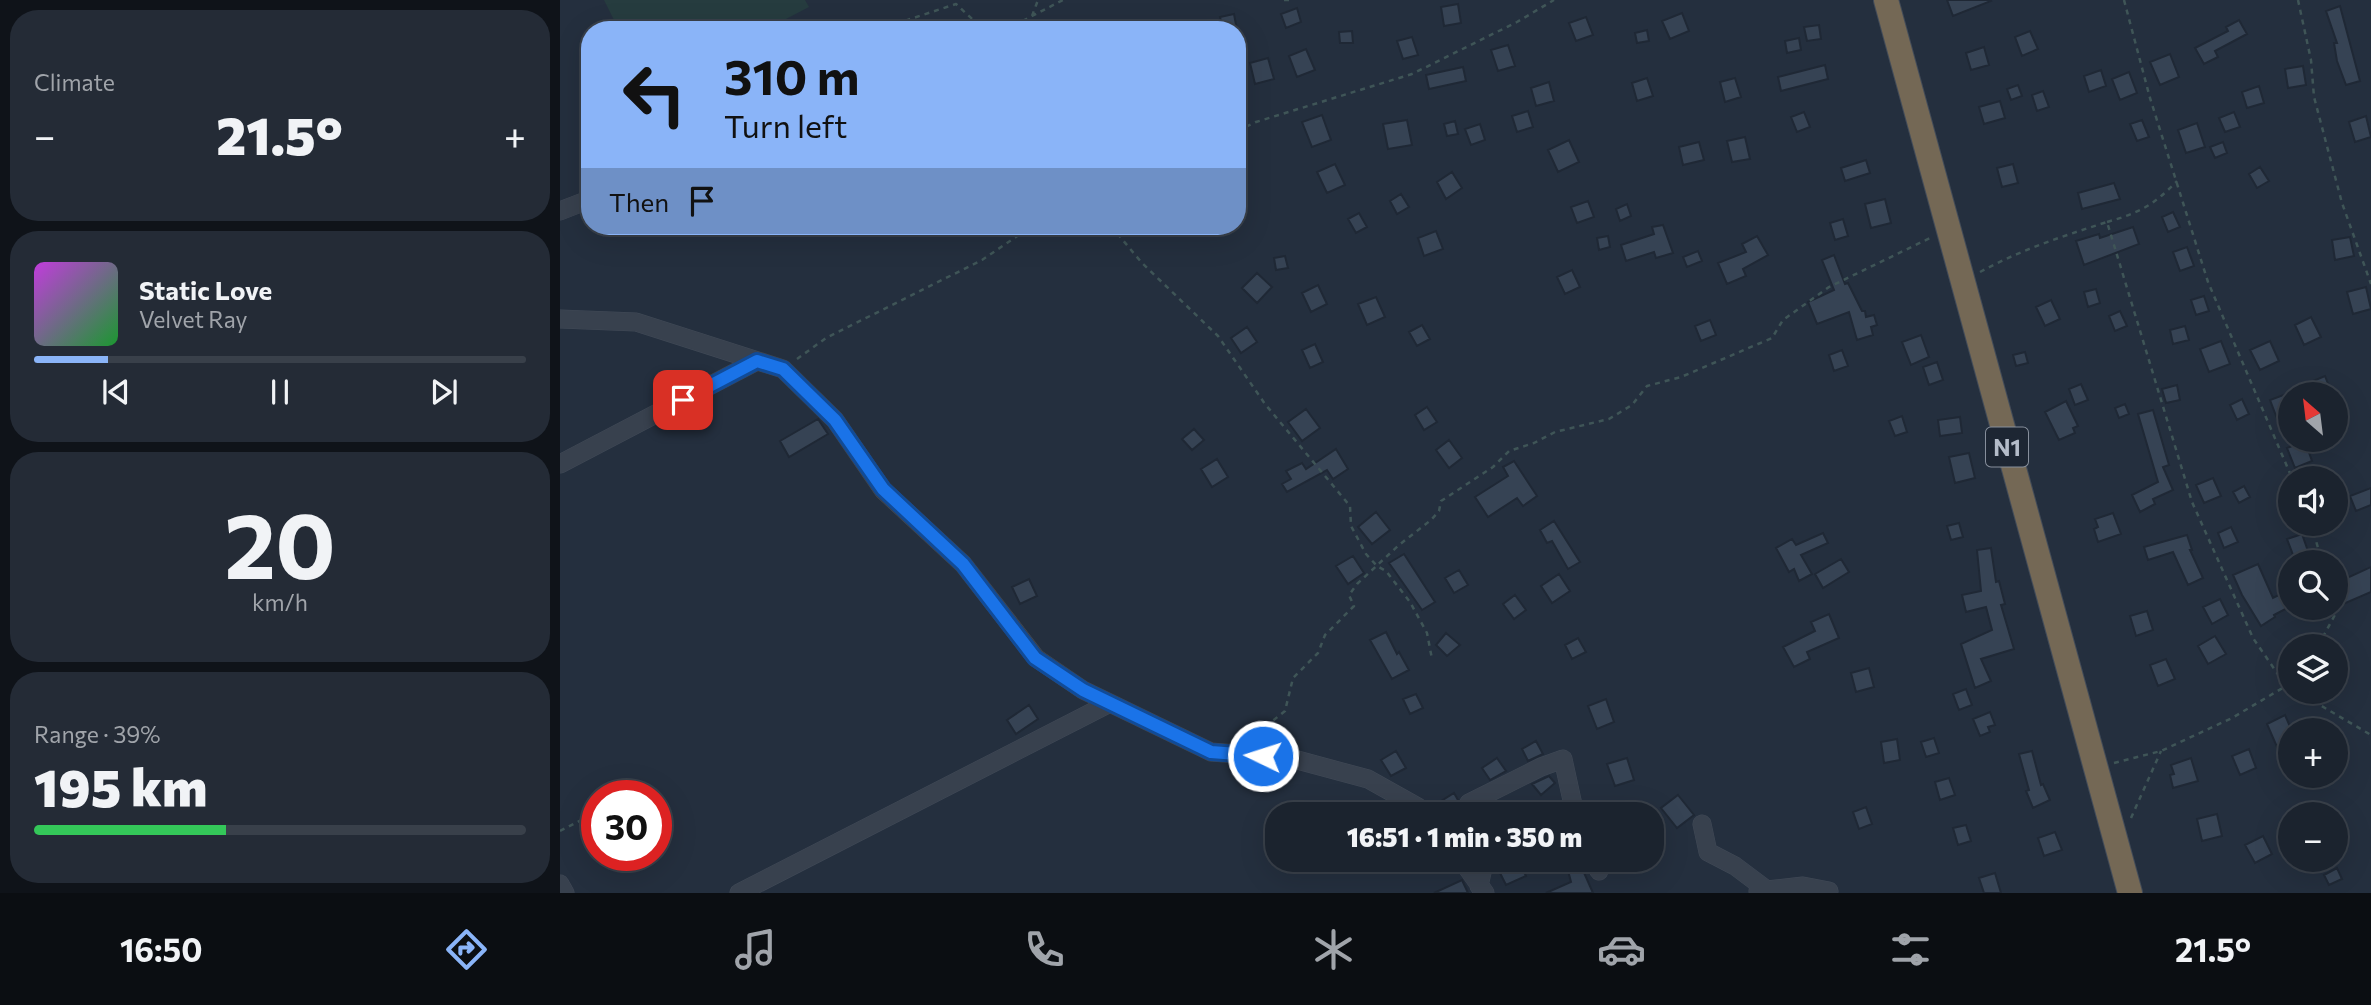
<!DOCTYPE html>
<meta charset="utf-8">
<style>
body{margin:0;font-family:Commissioner,sans-serif;background:#242b36;color:#f1f3f6;height:100vh;display:flex;flex-direction:column;font-size:26px;white-space:nowrap}
*{box-sizing:border-box;margin:0}
p{font-size:23px;color:#a0a4aa}
.icon{flex:none;width:38px;height:38px;fill:none;stroke:currentColor;stroke-width:2;stroke-linecap:round;stroke-linejoin:round}
.map{position:relative;flex:1;overflow:hidden}
.panel{display:flex;flex-direction:column;gap:10px;padding:10px;background:#0f1319;width:560px}
.panel>*{flex:none}
.banner{position:absolute;left:21px;top:21px;width:665px;height:214px;border-radius:28px;box-shadow:0 7px 28px #0002,0 0 0 2px #39404a;background:#8ab4f8;color:#111;overflow:hidden}
.needle{width:46px;rotate:332deg}
.fabs{position:absolute;left:1718px;top:382px;display:grid;gap:14px}
.fabs a{display:grid;place-items:center;width:70px;height:70px;border-radius:50%;background:#1b232e;box-shadow:0 7px 28px #0002,0 0 0 2px #39404a;font-size:35px}
.speed{position:absolute;left:21px;top:780px;display:flex;gap:14px;font-size:35px;font-weight:700;text-align:center}
.speed>*{display:grid;place-content:center;width:91px;height:91px;border-radius:50%;background:#1b232e;box-shadow:0 7px 28px #0002,0 0 0 2px #39404a;line-height:1}
.speed .limit{border:10px solid #d22;background:#fff;color:#111}
.pin{position:absolute;display:grid;place-items:center;width:60px;height:60px;color:#fff;margin:-30px;border-radius:14px;box-shadow:0 4px 10px #0006}
.me{position:absolute;width:77px;margin:-38px;rotate:274deg;stroke-linejoin:round;filter:drop-shadow(0 0 5px #0008)}
.turn{display:flex;align-items:center;gap:24px;height:147px;padding:0 28px;font-size:32px}
.turn .icon{width:91px;height:91px;stroke-width:2.5}
.turn b{display:block;font-size:49px;line-height:60px}
.then{display:flex;align-items:center;height:66px;padding:0 28px;background:#0003;gap:14px;font-size:26px}
.big{font-size:52px;font-weight:800;line-height:1.1}
.panel .widget{flex:1;display:flex;flex-direction:column;justify-content:center;gap:10px;min-width:0;padding:0 24px;border-radius:28px;background:#242b36}
.panel .dial{align-items:center;gap:0}
.dial b{font-size:91px;line-height:1}
.song{display:flex;align-items:center;gap:21px}
.cover{width:84px;height:84px;border-radius:10px;background:linear-gradient(135deg,hsl(290 70% 55%),hsl(130 70% 35%))}
.played{height:7px;border-radius:4px;background:linear-gradient(90deg,#8ab4f8 15%,#39404a 15%)}
.keys{display:flex;justify-content:space-around;direction:ltr}
.heat{display:flex;justify-content:space-between;align-items:center;font-size:38px;direction:ltr}
.charge{height:10px;border-radius:5px;background:linear-gradient(90deg,#34c759 39%,#39404a 0)}
.trip{position:absolute;left:705px;top:802px;width:399px;height:70px;border-radius:28px;background:#1b232e;box-shadow:0 7px 28px #0002,0 0 0 2px #39404a;font-weight:800;line-height:70px;text-align:center}
.menu{display:flex;height:112px;justify-content:space-around;align-items:center;background:#0b0e12;color:#a0a4aa}
.menu .icon{width:49px;height:49px}
.menu .active{color:#8ab4f8}
.menu b{font-size:32px;color:#f1f3f6}
main{display:flex;flex:1;min-height:0}
.map>svg:first-child{display:block}
.green{fill:#263c3f}
.building{fill:#364354;stroke:#1f2835;stroke-width:2}
.lines{fill:none;stroke-linecap:round;stroke-linejoin:round}
.minor-casing{stroke:#414a57;stroke-width:19}
.highway-casing{stroke:#434c59;stroke-width:26}
.path{stroke:#3f5557;stroke-width:2.5;stroke-dasharray:5 5;stroke-linecap:butt}
.minor{stroke:#38414e;stroke-width:18}
.highway{stroke:#746855;stroke-width:24}
.route-casing{stroke:#114b97;stroke-width:18}
.route{stroke:#1a73e8;stroke-width:12}
.labels{text-anchor:middle;dominant-baseline:central;stroke-width:7;stroke-linejoin:round;paint-order:stroke}
.shield{fill:#1d2633;stroke:#878f9c;stroke-width:2}
.shield-label{font-size:23px;font-weight:bold;fill:#b4bcc9}
</style>
<main>
<section class="panel">
<div class="widget"><p>Climate</p>
<div class="heat"><a>−</a><b class="big">21.5°</b><a>+</a></div>
</div>
<div class="widget">
<div class="song"><i class="cover"></i><div><b>Static Love</b><p>Velvet Ray</p></div></div>
<div class="played"></div>
<div class="keys"><svg class="icon" aria-label="previous" viewBox="0 0 24 24"><path d="M18 5L8 12l10 7zM5 5v14"/></svg><svg class="icon" aria-label="pause" viewBox="0 0 24 24"><path d="M8 5v14M16 5v14"/></svg><svg class="icon" aria-label="next" viewBox="0 0 24 24"><path d="M6 5l10 7-10 7zM19 5v14"/></svg></div>
</div>
<div class="widget dial"><b>20</b><p>km/h</p></div>
<div class="widget"><p>Range · 39%</p><b class="big">195 km</b><div class="charge"></div></div>
</section>
<div class="map">
<svg width="1811" height="893" viewBox="0 0 1811 893">
<rect width="100%" height="100%" fill="#242f3e"/>
<path class="green" d="M 44,0 L 245,0 L 249,7 L 205,30 L 59,30 Z"/>
<path class="building" d="M 1387,0 L 1430,0 L 1431,1 L 1393,16 Z
M 898,4 L 901,23 L 884,26 L 881,7 Z
M 1780,6 L 1800,81 L 1786,85 L 1777,61 L 1774,43 L 1777,43 L 1766,11 Z
M 737,8 L 741,22 L 726,28 L 721,14 Z
M 1122,13 L 1129,31 L 1110,39 L 1102,21 Z
M 674,14 L 677,30 L 663,30 L 660,17 Z
M 1026,17 L 1033,35 L 1016,41 L 1009,23 Z
M 1679,20 L 1687,34 L 1655,51 L 1658,57 L 1644,64 L 1635,48 L 1668,31 L 1666,27 Z
M 1259,25 L 1261,39 L 1247,41 L 1244,27 Z
M 1087,30 L 1089,41 L 1077,43 L 1075,33 Z
M 792,31 L 793,43 L 780,43 L 779,32 Z
M 1470,31 L 1478,49 L 1462,56 L 1455,37 Z
M 852,37 L 858,55 L 843,59 L 837,41 Z
M 1239,38 L 1241,50 L 1227,53 L 1225,41 Z
M 948,45 L 955,66 L 938,71 L 931,50 Z
M 1424,47 L 1429,65 L 1411,70 L 1406,53 Z
M 746,49 L 755,70 L 737,77 L 729,56 Z
M 1610,54 L 1619,77 L 1600,85 L 1590,62 Z
M 708,58 L 714,79 L 695,84 L 690,63 Z
M 1265,65 L 1268,79 L 1221,91 L 1218,77 Z
M 1743,66 L 1746,85 L 1728,88 L 1725,69 Z
M 903,67 L 906,81 L 869,89 L 866,75 Z
M 1541,70 L 1546,86 L 1529,92 L 1524,76 Z
M 1569,72 L 1577,93 L 1560,100 L 1552,79 Z
M 1087,78 L 1093,96 L 1077,101 L 1072,83 Z
M 1175,78 L 1181,97 L 1165,102 L 1160,82 Z
M 989,82 L 994,101 L 976,106 L 971,88 Z
M 1458,85 L 1462,96 L 1451,100 L 1447,89 Z
M 1699,86 L 1704,103 L 1687,108 L 1682,92 Z
M 1483,91 L 1489,107 L 1477,111 L 1472,95 Z
M 1440,101 L 1445,118 L 1424,124 L 1419,107 Z
M 968,111 L 973,127 L 957,132 L 952,116 Z
M 1244,112 L 1250,127 L 1237,132 L 1231,117 Z
M 1674,112 L 1680,127 L 1665,132 L 1659,118 Z
M 762,115 L 771,140 L 752,147 L 742,122 Z
M 1806,116 L 1811,137 L 1795,142 L 1789,122 Z
M 847,120 L 852,145 L 828,149 L 823,124 Z
M 1582,120 L 1589,137 L 1577,141 L 1570,124 Z
M 895,121 L 898,134 L 887,136 L 884,124 Z
M 1637,123 L 1645,147 L 1626,153 L 1618,130 Z
M 920,124 L 925,140 L 911,145 L 905,129 Z
M 1185,137 L 1190,159 L 1172,162 L 1167,141 Z
M 1009,140 L 1019,162 L 998,172 L 988,150 Z
M 1139,142 L 1144,160 L 1123,165 L 1119,147 Z
M 1663,142 L 1667,153 L 1655,158 L 1650,147 Z
M 1306,160 L 1310,173 L 1285,181 L 1281,168 Z
M 775,164 L 785,185 L 767,193 L 757,172 Z
M 1453,164 L 1458,183 L 1442,187 L 1437,168 Z
M 1700,167 L 1709,181 L 1697,188 L 1689,174 Z
M 892,172 L 902,188 L 886,199 L 877,182 Z
M 1554,183 L 1560,199 L 1522,209 L 1518,193 Z
M 841,194 L 849,207 L 837,214 L 830,201 Z
M 1325,199 L 1331,223 L 1311,228 L 1305,204 Z
M 1028,201 L 1034,217 L 1017,223 L 1011,207 Z
M 1067,204 L 1071,216 L 1060,221 L 1056,209 Z
M 1613,212 L 1620,227 L 1608,232 L 1602,217 Z
M 799,213 L 807,227 L 796,233 L 788,219 Z
M 1283,219 L 1288,236 L 1275,240 L 1270,223 Z
M 1103,225 L 1113,253 L 1096,258 L 1094,252 L 1066,261 L 1061,245 L 1094,234 L 1092,227 Z
M 1573,227 L 1579,244 L 1524,265 L 1516,241 L 1539,234 L 1540,238 Z
M 876,231 L 883,249 L 864,256 L 858,238 Z
M 1048,236 L 1050,247 L 1039,250 L 1037,238 Z
M 1197,236 L 1208,255 L 1183,269 L 1186,276 L 1167,284 L 1158,263 L 1186,252 L 1182,244 Z
M 1790,237 L 1794,256 L 1775,260 L 1772,240 Z
M 1627,247 L 1634,266 L 1620,271 L 1613,252 Z
M 1138,251 L 1142,261 L 1127,267 L 1123,257 Z
M 1274,255 L 1285,284 L 1288,283 L 1302,311 L 1305,311 L 1306,317 L 1314,315 L 1317,325 L 1311,327 L 1313,335 L 1297,340 L 1289,312 L 1257,324 L 1248,302 L 1274,290 L 1262,260 Z
M 725,256 L 728,268 L 716,270 L 714,258 Z
M 1012,270 L 1020,287 L 1005,294 L 997,277 Z
M 697,273 L 712,287 L 697,303 L 682,288 Z
M 758,285 L 767,304 L 751,312 L 742,293 Z
M 1806,287 L 1811,309 L 1793,314 L 1787,292 Z
M 1536,289 L 1540,303 L 1528,307 L 1524,292 Z
M 1644,296 L 1649,311 L 1636,315 L 1631,300 Z
M 816,297 L 825,317 L 807,325 L 798,304 Z
M 1491,300 L 1500,319 L 1485,326 L 1476,307 Z
M 1560,311 L 1567,326 L 1555,331 L 1549,316 Z
M 1751,317 L 1761,337 L 1744,345 L 1735,325 Z
M 1150,320 L 1156,335 L 1141,341 L 1135,326 Z
M 862,325 L 870,339 L 857,346 L 849,332 Z
M 1625,326 L 1629,340 L 1613,344 L 1610,330 Z
M 687,327 L 697,342 L 681,353 L 671,338 Z
M 1361,335 L 1369,357 L 1351,365 L 1342,342 Z
M 1661,341 L 1670,364 L 1649,372 L 1640,349 Z
M 1710,341 L 1719,361 L 1700,370 L 1690,350 Z
M 755,344 L 763,362 L 750,368 L 742,350 Z
M 1282,350 L 1288,366 L 1274,371 L 1269,355 Z
M 1465,352 L 1468,363 L 1456,366 L 1453,355 Z
M 1377,362 L 1383,380 L 1369,385 L 1363,367 Z
M 1765,376 L 1772,394 L 1758,394 L 1753,381 Z
M 1521,384 L 1528,400 L 1515,405 L 1509,389 Z
M 1617,385 L 1620,400 L 1606,403 L 1602,389 Z
M 1726,394 L 1731,406 L 1731,416 L 1718,421 L 1710,400 Z
M 1682,399 L 1689,414 L 1677,420 L 1670,405 Z
M 1506,401 L 1518,426 L 1513,428 L 1515,433 L 1499,440 L 1485,412 Z
M 1565,404 L 1569,414 L 1559,418 L 1555,408 Z
M 867,407 L 877,422 L 864,430 L 855,415 Z
M 746,409 L 760,428 L 742,441 L 728,422 Z
M 1593,410 L 1609,465 L 1603,467 L 1613,490 L 1593,499 L 1595,504 L 1580,512 L 1572,495 L 1598,482 L 1578,414 Z
M 1342,416 L 1347,432 L 1335,436 L 1329,421 Z
M 1400,417 L 1402,433 L 1380,436 L 1378,420 Z
M 258,419 L 268,434 L 229,457 L 220,441 Z
M 634,429 L 644,440 L 632,450 L 622,439 Z
M 889,440 L 902,458 L 889,468 L 876,450 Z
M 1745,441 L 1752,461 L 1735,468 L 1727,448 Z
M 776,449 L 788,469 L 773,479 L 767,470 L 727,492 L 722,484 L 731,479 L 726,471 L 742,463 L 746,469 Z
M 1409,453 L 1415,478 L 1395,483 L 1389,457 Z
M 657,459 L 668,477 L 652,487 L 641,469 Z
M 954,461 L 977,496 L 963,506 L 957,498 L 928,517 L 915,497 L 948,476 L 943,467 Z
M 1653,478 L 1661,496 L 1644,503 L 1636,485 Z
M 1684,486 L 1690,497 L 1679,503 L 1673,492 Z
M 1811,488 L 1811,505 L 1796,511 L 1790,496 Z
M 816,512 L 830,530 L 812,544 L 798,527 Z
M 1553,513 L 1561,534 L 1538,542 L 1534,529 L 1538,527 L 1535,519 Z
M 994,521 L 1020,562 L 1008,569 L 992,541 L 987,543 L 980,530 Z
M 1399,523 L 1403,537 L 1391,540 L 1387,526 Z
M 1671,527 L 1678,542 L 1664,548 L 1658,533 Z
M 1263,533 L 1268,543 L 1241,555 L 1252,574 L 1239,581 L 1234,569 L 1229,572 L 1216,548 L 1232,539 L 1236,545 Z
M 1742,534 L 1749,554 L 1735,560 L 1727,539 Z
M 1627,535 L 1632,550 L 1630,550 L 1643,578 L 1628,585 L 1613,552 L 1588,560 L 1584,547 Z
M 1431,548 L 1436,582 L 1439,581 L 1445,604 L 1441,605 L 1454,649 L 1421,659 L 1431,681 L 1415,688 L 1401,644 L 1432,630 L 1426,607 L 1406,612 L 1402,595 L 1421,591 L 1417,550 Z
M 844,554 L 875,602 L 862,610 L 829,563 Z
M 793,556 L 804,573 L 788,584 L 776,566 Z
M 1281,559 L 1289,572 L 1263,588 L 1255,574 Z
M 1698,564 L 1713,598 L 1727,591 L 1731,599 L 1731,606 L 1714,615 L 1715,617 L 1701,626 L 1682,595 L 1673,575 Z
M 1811,567 L 1811,592 L 1781,605 L 1776,593 L 1776,583 Z
M 899,570 L 908,585 L 894,593 L 885,578 Z
M 999,574 L 1010,591 L 992,603 L 981,586 Z
M 469,579 L 477,596 L 460,604 L 452,587 Z
M 955,595 L 966,610 L 954,619 L 943,604 Z
M 1660,599 L 1668,615 L 1652,624 L 1643,607 Z
M 1587,611 L 1593,630 L 1576,636 L 1570,616 Z
M 1269,614 L 1279,638 L 1247,652 L 1250,659 L 1234,667 L 1223,647 L 1255,631 L 1251,622 Z
M 826,632 L 837,654 L 839,652 L 849,670 L 832,679 L 810,640 Z
M 886,633 L 900,645 L 887,656 L 876,645 Z
M 1655,636 L 1666,654 L 1648,664 L 1638,646 Z
M 1018,638 L 1026,652 L 1012,659 L 1005,645 Z
M 1606,659 L 1615,679 L 1598,686 L 1590,665 Z
M 1309,668 L 1314,687 L 1296,692 L 1291,673 Z
M 1406,689 L 1412,705 L 1399,710 L 1393,694 Z
M 856,694 L 863,708 L 850,714 L 843,699 Z
M 1046,699 L 1054,722 L 1037,729 L 1028,706 Z
M 469,705 L 478,719 L 456,734 L 447,720 Z
M 1430,712 L 1435,725 L 1428,727 L 1430,732 L 1420,736 L 1413,719 Z
M 1725,715 L 1731,729 L 1731,741 L 1717,747 L 1707,724 Z
M 1374,738 L 1379,753 L 1366,757 L 1361,742 Z
M 1337,739 L 1340,760 L 1324,763 L 1321,742 Z
M 976,741 L 983,754 L 968,761 L 962,749 Z
M 1689,749 L 1696,768 L 1680,775 L 1672,756 Z
M 836,751 L 846,768 L 831,776 L 821,760 Z
M 1472,751 L 1481,785 L 1483,784 L 1490,800 L 1473,808 L 1466,791 L 1469,790 L 1459,754 Z
M 937,758 L 946,771 L 930,780 L 922,768 Z
M 1067,758 L 1074,780 L 1055,786 L 1047,764 Z
M 1631,758 L 1638,781 L 1613,788 L 1610,775 L 1614,774 L 1611,765 Z
M 989,776 L 995,783 L 981,795 L 972,784 Z
M 1389,778 L 1395,795 L 1380,800 L 1375,782 Z
M 894,793 L 898,800 L 898,807 L 884,814 L 878,803 Z
M 1118,795 L 1134,815 L 1117,828 L 1101,808 Z
M 1306,807 L 1312,824 L 1299,829 L 1293,812 Z
M 1657,814 L 1662,836 L 1642,841 L 1637,819 Z
M 1406,825 L 1411,841 L 1398,845 L 1393,828 Z
M 1495,832 L 1502,850 L 1484,856 L 1478,838 Z
M 1703,836 L 1712,854 L 1695,863 L 1685,845 Z
M 948,859 L 958,859 L 966,876 L 946,885 L 936,865 Z
M 1005,859 L 1018,859 L 1033,893 L 986,893 L 1011,882 Z
M 1777,868 L 1782,879 L 1769,885 L 1764,875 Z
M 1435,873 L 1441,893 L 1424,893 L 1419,878 Z
M 902,880 L 908,893 L 874,893 Z"/>
<g class="lines">
<g class="minor-casing">
<path id="minor" d="M 0,211 L 23,202
M 0,319 L 76,322 L 223,369 L 275,420 L 323,490 L 403,564 L 476,658 L 523,690 L 651,752 L 730,758 L 808,779 L 858,807 L 863,814
M 0,464 L 197,361
M 909,814 L 909,803 L 981,767 L 1003,759 L 1015,814
M 1142,824 L 1148,852 L 1175,866 L 1207,890
M 901,859 L 925,893
M 1032,859 L 1039,871
M 0,884 L 5,893
M 919,886 L 925,859
M 1198,891 L 1243,886 L 1269,891
M 179,893 L 550,703"/>
</g>
<g class="highway-casing">
<path id="highway" d="M 1326,0 L 1570,893"/>
</g>
<path class="path" d="M 724,0 L 730,0
M 1564,0 L 1590,98 L 1648,282 L 1732,478
M 1738,0 L 1751,60 L 1754,97 L 1782,203 L 1811,284
M 472,16 L 478,0
M 317,30 L 396,4 L 424,30
M 445,30 L 503,0
M 677,131 L 696,122 L 852,74 L 957,22 L 994,0
M 1547,222 C 1579,213 1594,205 1617,181
M 551,226 L 582,263 L 658,336 L 705,404 L 790,506 L 791,526 L 806,554 L 817,566 L 826,571 L 850,602 L 867,633 L 872,659
M 1420,272 C 1460,250 1503,236 1547,222 L 1632,502 L 1693,638 L 1726,686 L 1731,689
M 237,359 L 266,338 L 422,260 L 472,226
M 1751,523 L 1762,562
M 1758,646 L 1777,611 L 1776,607
M 1736,691 L 1811,735
M 690,739 L 725,711 L 733,678 L 758,653 L 765,635 L 794,606 L 789,595 L 797,584 L 839,545 L 871,520 L 879,511 L 881,501 L 933,467 L 949,451 L 974,443 L 995,432 L 1049,419 L 1072,405 L 1087,386 L 1121,377 L 1212,338 L 1223,320 L 1269,287 L 1370,238
M 1554,763 L 1601,751 L 1672,718 L 1726,686 L 1731,681
M 1571,818 L 1601,751
M 0,831 L 37,812"/>
<use href="#minor" class="minor"/>
<use href="#highway" class="highway"/>
</g>
<g class="lines">
<g class="route-casing">
<path id="route" d="M 123,400 L 197,361 L 223,369 L 275,420 L 323,489 L 403,564 L 475,658 L 523,690 L 651,752 L 703,756"/>
</g>
<use href="#route" class="route"/>
</g>
<g class="labels">
<rect class="shield" x="1426" y="427.5" width="42" height="39" rx="5"/>
<g class="shield-label">
<text x="1447" y="447">N1</text>
</g>
</g>
</svg>
<div class="fabs">
<a><svg class="needle" viewBox="-14 -14 28 28"><path d="M0-13l5 13h-10z" fill="#e53935"/><path d="M0 13l5-13h-10z" fill="#a0a4aa"/></svg></a>
<a><svg class="icon" aria-label="sound" viewBox="0 0 24 24"><path d="M4 9h4l5-4v14l-5-4H4zM17 9q2 3 0 6"/></svg></a>
<a><svg class="icon" aria-label="search" viewBox="0 0 24 24"><circle cx="10" cy="10" r="6"/><path d="M15 15l6 6"/></svg></a>
<a><svg class="icon" aria-label="layers" viewBox="0 0 24 24"><path d="M12 4l9 5-9 5-9-5zM3 14l9 5 9-5"/></svg></a>
<a>+</a>
<a>−</a>
</div>
<div class="speed"><div class="limit">30</div></div>
<div class="pin" style="left:123px;top:400px;background:#d93025"><svg class="icon" aria-label="arrive" viewBox="0 0 24 24"><path d="M6 21V4h12l-3 4 3 4H6"/></svg></div>
<svg class="me" style="left:703px;top:756px" viewBox="-20 -20 40 40"><circle r="17" fill="#1a73e8" stroke="#fff" stroke-width="3"/><path d="M0-11L8 9 0 5-8 9z" fill="#fff"/></svg>
<div class="trip">16:51 · 1 min · 350 m</div>
<div class="banner">
<div class="turn"><svg class="icon" aria-label="left" viewBox="0 0 24 24"><path d="M17 20v-9H6M10 6l-5 5 5 5"/></svg><div><b>310 m</b>Turn left</div></div>
<div class="then">Then<svg class="icon" aria-label="arrive" viewBox="0 0 24 24"><path d="M6 21V4h12l-3 4 3 4H6"/></svg></div>
</div>
</div>
</main>
<nav class="menu">
<b>16:50</b>
<svg class="icon active" aria-label="directions" viewBox="0 0 24 24"><path d="M12 3l9 9-9 9-9-9zM9 14v-3h6M13 9l2 2-2 2"/></svg>
<svg class="icon" aria-label="music" viewBox="0 0 24 24"><path d="M9 18V5l10-2v13"/><circle cx="6" cy="18" r="3"/><circle cx="16" cy="16" r="3"/></svg>
<svg class="icon" aria-label="phone" viewBox="0 0 24 24"><path d="M5 4h4l2 5-3 2q2 4 5 5l2-3 5 2v4C11 20 4 13 5 4z"/></svg>
<svg class="icon" aria-label="climate" viewBox="0 0 24 24"><path d="M12 3v18M4 7l16 10M4 17L20 7"/></svg>
<svg class="icon" aria-label="car" viewBox="0 0 24 24"><path d="M5 17H2v-5l4-1 3-4h7l3 4 3 1v5h-3M9 17h6M6 11h13"/><circle cx="7" cy="17" r="2"/><circle cx="17" cy="17" r="2"/></svg>
<svg class="icon" aria-label="filters" viewBox="0 0 24 24"><path d="M4 7h16M4 17h16"/><circle cx="9" cy="7" r="2"/><circle cx="15" cy="17" r="2"/></svg>
<b>21.5°</b>
</nav>
